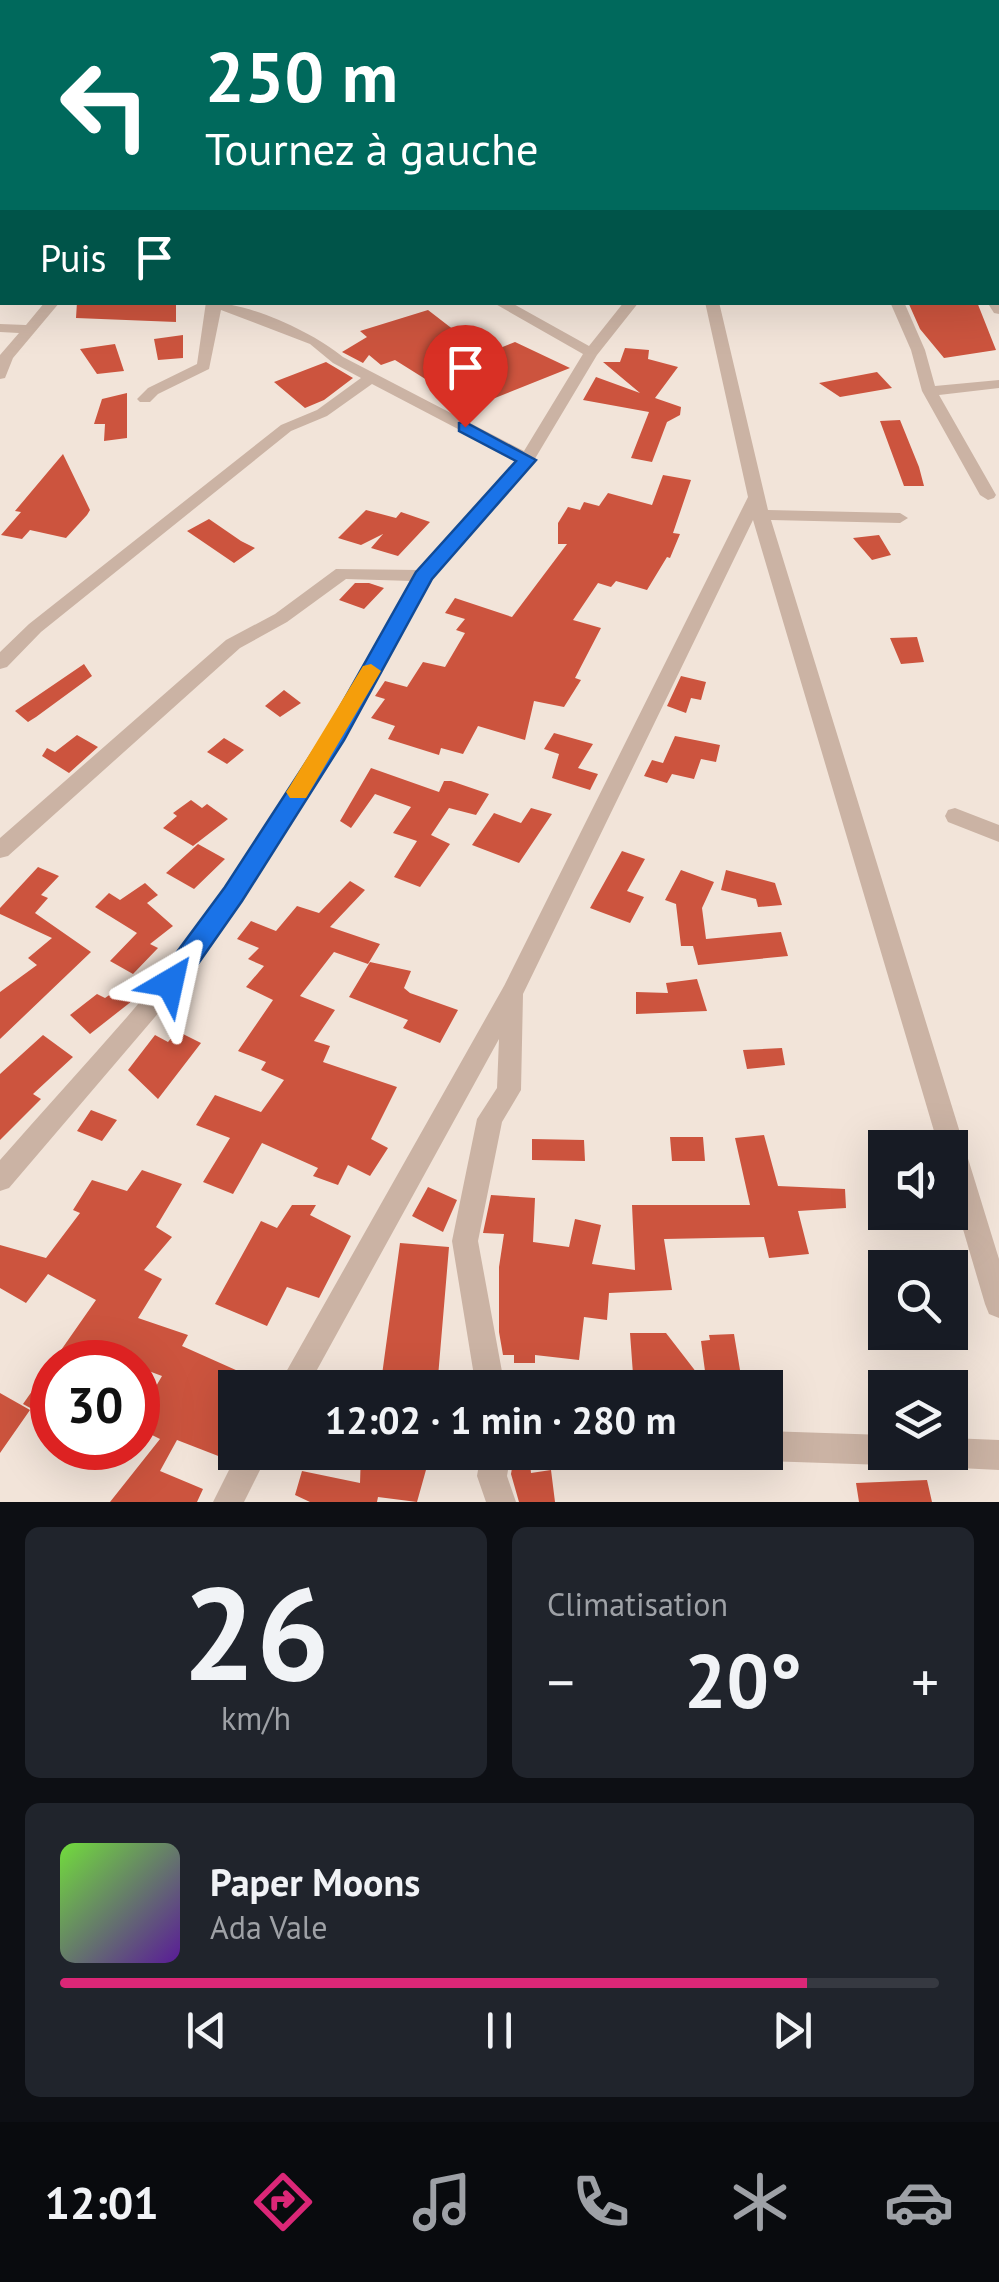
<!DOCTYPE html>
<html lang="fr">
<meta charset="utf-8">
<style>
body{margin:0;font-family:"PT Sans",sans-serif;background:#20242c;color:#f1f3f6;height:100vh;display:flex;flex-direction:column;font-size:38px;white-space:nowrap}
*{box-sizing:border-box;margin:0}
p{font-size:32px;color:#9ea1a6}
.icon{flex:none;width:55px;height:55px;fill:none;stroke:currentColor;stroke-width:2;stroke-linecap:round;stroke-linejoin:round}
.map{position:relative;height:1502px;overflow:hidden}
.drawer{display:flex;flex-direction:column;gap:25px;padding:25px;background:#0d0f14;flex:1}
.drawer>*{flex:none}
.top-card{position:absolute;left:0px;top:0px;width:1000px;height:305px;box-shadow:0 10px 40px #0002;background:#00695c;color:#fff;overflow:hidden}
.buttons{position:absolute;left:868px;top:1130px;display:grid;gap:20px}
.buttons a{display:grid;place-items:center;width:100px;height:100px;border-radius:0px;background:#171b24;box-shadow:0 10px 40px #0002;font-size:50px}
.speed{position:absolute;left:30px;top:1340px;display:flex;gap:20px;font-size:50px;font-weight:700;text-align:center}
.speed>*{display:grid;place-content:center;width:130px;height:130px;border-radius:50%;background:#171b24;box-shadow:0 10px 40px #0002;line-height:1}
.speed .limit{border:15px solid #d22;background:#fff;color:#111}
.pin{position:absolute;display:grid;place-items:center;width:85px;height:85px;color:#fff;margin:-102px -42px;border-radius:50% 50% 50% 0;rotate:-45deg;box-shadow:0 0 10px #0007}
.pin .icon{rotate:45deg}
.me{position:absolute;width:110px;margin:-55px;rotate:36deg;stroke-linejoin:round;filter:drop-shadow(0 0 8px #0008)}
.turn{display:flex;align-items:center;gap:35px;height:210px;padding:0 40px;font-size:45px}
.turn .icon{width:130px;height:130px;stroke-width:2.5}
.turn b{display:block;font-size:70px;line-height:85px}
.then{display:flex;align-items:center;height:95px;padding:0 40px;background:#0003;gap:20px;font-size:38px}
.big{font-size:75px;font-weight:700;line-height:1.1}
.drawer .widget{flex:1;display:flex;flex-direction:column;justify-content:center;gap:15px;min-width:0;padding:0 35px;border-radius:15px;background:#20242c}
.drawer .dial{align-items:center;gap:0}
.dial b{font-size:130px;line-height:1}
.song{display:flex;align-items:center;gap:30px}
.cover{width:120px;height:120px;border-radius:15px;background:linear-gradient(135deg,hsl(100 70% 55%),hsl(270 70% 35%))}
.played{height:10px;border-radius:5px;background:linear-gradient(90deg,#db2777 85%,#363941 85%)}
.keys{display:flex;justify-content:space-around;direction:ltr}
.heat{display:flex;justify-content:space-between;align-items:center;font-size:55px;direction:ltr}
.drawer .tiles{flex:1;display:grid;gap:25px;grid-template-columns:1fr 1fr}
.widget:last-child{grid-column:span 2}
.trip{position:absolute;left:218px;top:1370px;width:565px;height:100px;border-radius:0px;background:#171b24;box-shadow:0 10px 40px #0002;font-weight:700;line-height:100px;text-align:center}
.tabs{display:flex;height:160px;justify-content:space-around;align-items:center;background:#090b0e;color:#9ea1a6}
.tabs .icon{width:70px;height:70px}
.tabs .selected{color:#db2777}
.tabs b{font-size:45px;color:#f1f3f6}
.map>svg:first-child{display:block}
.lines{fill:none;stroke-linecap:round;stroke-linejoin:round}
.stream{stroke:#76b1ae;stroke-width:4}
.building{fill:#cc543e}
.minor{fill:#cbb3a4;fill-rule:evenodd}
.route{fill:#1a73e8;stroke:#114b97;stroke-width:2.5}
.slow{fill:#f59e0b}
</style>
<div class="map">
<svg width="999" height="1502" viewBox="0 0 999 1502">
<rect width="100%" height="100%" fill="#f2e4d9"/>
<g class="lines">
<path class="stream" d="M 307,2 L 319,0"/>
</g>
<path class="building" d="M 77,302 L 176,302 L 176,322 L 76,318 Z
M 908,302 L 977,302 L 996,350 L 944,358 L 920,329 Z
M 428,310 L 485,354 L 515,342 L 570,368 L 495,398 L 473,388 L 454,397 L 395,360 L 381,365 L 369,355 L 363,363 L 342,352 L 367,337 L 360,331 Z
M 183,335 L 183,358 L 158,360 L 154,339 Z
M 115,344 L 124,371 L 97,374 L 80,349 Z
M 625,348 L 649,350 L 648,359 L 678,367 L 655,398 L 681,407 L 680,415 L 667,422 L 652,462 L 631,458 L 649,412 L 583,400 L 596,377 L 640,393 L 603,362 L 620,362 Z
M 326,362 L 353,378 L 324,400 L 305,408 L 274,382 Z
M 877,372 L 892,388 L 840,397 L 819,383 Z
M 127,393 L 127,438 L 104,441 L 105,424 L 94,424 L 102,399 Z
M 900,420 L 919,467 L 924,486 L 904,486 L 880,421 Z
M 63,454 L 90,510 L 87,515 L 66,538 L 30,530 L 22,539 L 1,535 L 21,512 L 15,511 Z
M 663,475 L 691,480 L 673,533 L 680,534 L 670,558 L 667,557 L 647,590 L 616,581 L 611,587 L 598,583 L 573,620 L 601,628 L 575,678 L 581,680 L 564,707 L 534,701 L 525,740 L 478,726 L 463,754 L 441,748 L 439,755 L 388,739 L 395,726 L 371,718 L 385,699 L 375,696 L 385,681 L 407,687 L 423,662 L 445,667 L 465,633 L 456,630 L 465,619 L 445,613 L 455,598 L 512,617 L 567,544 L 558,544 L 558,523 L 568,507 L 580,510 L 584,502 L 599,506 L 608,493 L 652,505 Z
M 366,510 L 396,518 L 401,512 L 430,522 L 398,556 L 371,548 L 383,534 L 361,545 L 338,538 Z
M 209,519 L 241,541 L 255,548 L 234,563 L 187,531 Z
M 879,535 L 891,555 L 872,560 L 853,538 Z
M 355,583 L 369,583 L 384,588 L 364,609 L 339,600 Z
M 917,637 L 924,662 L 901,664 L 890,638 Z
M 84,664 L 92,676 L 36,717 L 28,722 L 15,711 Z
M 681,676 L 706,682 L 701,700 L 691,698 L 686,713 L 667,706 Z
M 284,690 L 301,703 L 280,717 L 265,706 Z
M 554,733 L 593,744 L 578,768 L 598,774 L 590,790 L 552,778 L 559,754 L 544,749 Z
M 77,735 L 98,747 L 69,773 L 42,756 L 47,748 L 55,752 Z
M 675,736 L 720,745 L 716,762 L 701,759 L 694,779 L 672,774 L 667,783 L 644,776 L 652,760 L 663,763 Z
M 224,738 L 244,750 L 227,764 L 207,752 Z
M 371,768 L 439,792 L 444,781 L 451,781 L 489,794 L 476,815 L 449,808 L 431,835 L 450,844 L 420,887 L 394,877 L 417,841 L 393,833 L 411,807 L 375,794 L 351,828 L 340,821 Z
M 191,800 L 202,808 L 207,804 L 228,819 L 193,846 L 163,828 L 177,816 L 173,813 Z
M 531,808 L 552,814 L 519,863 L 472,845 L 494,813 L 521,823 Z
M 198,844 L 225,859 L 194,889 L 166,873 Z
M 622,851 L 645,859 L 627,891 L 644,897 L 630,923 L 590,908 Z
M 38,867 L 59,876 L 41,895 L 48,898 L 35,913 L 91,952 L 0,1039 L 0,992 L 37,965 L 28,958 L 52,938 L 0,914 L 0,908 Z
M 681,870 L 714,882 L 702,908 L 706,939 L 781,932 L 788,956 L 698,965 L 693,946 L 681,946 L 676,904 L 665,900 Z
M 726,870 L 775,883 L 782,905 L 758,907 L 756,899 L 721,890 Z
M 350,881 L 365,890 L 330,927 L 380,944 L 368,964 L 334,952 L 300,996 L 335,1010 L 314,1041 L 330,1046 L 323,1062 L 397,1087 L 371,1139 L 388,1148 L 370,1176 L 348,1165 L 338,1185 L 313,1176 L 318,1168 L 262,1143 L 233,1194 L 203,1182 L 230,1138 L 196,1125 L 215,1095 L 261,1112 L 284,1080 L 261,1070 L 266,1062 L 238,1051 L 273,1000 L 246,987 L 264,966 L 248,959 L 259,948 L 237,939 L 251,921 L 276,931 L 297,906 L 319,913 Z
M 145,883 L 158,895 L 147,903 L 173,926 L 150,944 L 158,948 L 133,974 L 110,961 L 137,933 L 95,907 L 109,893 L 120,900 Z
M 370,962 L 411,971 L 404,988 L 410,993 L 458,1010 L 440,1043 L 403,1028 L 408,1020 L 349,997 Z
M 697,979 L 707,1011 L 636,1014 L 636,992 L 668,993 L 666,983 Z
M 118,989 L 132,1001 L 90,1034 L 70,1015 L 97,994 L 105,998 Z
M 177,1031 L 201,1043 L 158,1099 L 128,1070 L 155,1035 L 168,1042 Z
M 43,1035 L 73,1057 L 33,1094 L 41,1099 L 0,1140 L 0,1074 Z
M 782,1048 L 785,1065 L 747,1069 L 743,1050 Z
M 91,1110 L 117,1120 L 102,1141 L 77,1131 Z
M 764,1135 L 778,1186 L 845,1189 L 846,1208 L 798,1211 L 809,1254 L 769,1258 L 764,1237 L 664,1239 L 672,1290 L 609,1293 L 607,1320 L 584,1317 L 579,1360 L 535,1355 L 535,1363 L 514,1363 L 514,1355 L 503,1355 L 499,1332 L 499,1267 L 504,1234 L 483,1233 L 491,1195 L 535,1198 L 533,1242 L 569,1247 L 575,1219 L 601,1225 L 592,1264 L 635,1270 L 632,1205 L 750,1205 L 735,1138 Z
M 670,1137 L 703,1137 L 705,1161 L 672,1161 Z
M 532,1139 L 584,1140 L 585,1161 L 532,1160 Z
M 142,1170 L 182,1184 L 156,1227 L 172,1237 L 144,1270 L 162,1279 L 138,1318 L 188,1335 L 182,1346 L 274,1387 L 235,1388 L 235,1441 L 226,1459 L 177,1440 L 160,1471 L 203,1489 L 197,1502 L 110,1502 L 160,1439 L 138,1428 L 138,1417 L 162,1376 L 138,1367 L 138,1362 L 102,1354 L 96,1362 L 74,1362 L 59,1353 L 96,1300 L 48,1274 L 26,1303 L 0,1288 L 0,1245 L 46,1258 L 80,1213 L 73,1210 L 92,1180 L 127,1191 Z
M 428,1187 L 457,1200 L 443,1232 L 412,1216 Z
M 292,1205 L 316,1205 L 310,1215 L 351,1236 L 319,1298 L 287,1287 L 267,1326 L 215,1304 L 261,1221 L 277,1228 Z
M 400,1243 L 449,1247 L 438,1377 L 382,1375 Z
M 630,1333 L 666,1333 L 707,1386 L 701,1341 L 710,1340 L 709,1335 L 734,1334 L 743,1388 L 634,1388 Z
M 37,1384 L 52,1393 L 52,1402 L 43,1415 L 23,1404 Z
M 0,1393 L 30,1410 L 0,1453 Z
M 361,1452 L 431,1452 L 417,1502 L 378,1497 L 377,1502 L 310,1502 L 295,1495 L 302,1471 L 360,1483 Z
M 529,1454 L 531,1473 L 551,1470 L 555,1502 L 519,1502 L 511,1474 L 514,1456 Z
M 927,1480 L 932,1502 L 859,1502 L 856,1483 Z"/>
<g class="lines">
<path class="minor" d="M 0,0 L 17,0 L 0,6 Z
M 85,0 L 95,0 L 97,2 L 87,2 Z
M 745,0 L 755,0 L 756,2 L 747,2 Z
M 811,0 L 821,0 L 823,2 L 813,2 Z
M 899,0 L 910,0 L 912,2 L 901,2 Z
M 2,26 L 2,32 L 0,33 L 0,27 Z
M 998,85 L 999,85 L 999,91 L 998,91 Z
M 2,210 L 2,218 L 0,219 L 0,211 Z
M 998,262 L 999,262 L 999,270 L 998,270 Z
M 998,299 L 999,299 L 999,314 L 994,313 L 987,302 L 998,302 Z
M 45,302 L 60,302 L 13,358 L 5,378 L 0,379 L 0,355 L 19,333 L 0,332 L 0,324 L 26,325 Z
M 206,302 C 248,302 311,331 343,357 L 524,451 L 583,354 L 492,302 L 510,302 L 589,346 L 624,302 L 639,302 L 597,355 L 533,462 L 431,579 L 343,739 L 242,900 L 178,990 L 9,1188 L 0,1191 L 0,1160 C 53,1099 109,1040 160,978 C 258,859 337,715 412,581 L 346,579 L 287,622 L 240,648 L 8,856 L 0,858 L 0,838 L 226,640 L 275,614 L 336,569 L 419,570 L 517,460 L 372,384 L 327,416 L 291,431 L 41,632 L 7,667 L 0,669 L 0,652 L 29,624 L 281,425 L 317,410 L 361,378 L 333,363 L 310,344 L 221,310 L 209,369 L 158,394 L 150,402 L 140,402 L 137,399 L 148,388 L 197,364 Z
M 705,302 L 719,302 L 768,510 L 900,513 L 908,518 L 900,523 L 771,520 L 999,1259 L 999,1318 L 989,1314 L 985,1304 L 950,1185 L 950,1148 L 939,1148 L 753,520 L 523,994 L 521,1090 L 502,1122 L 478,1241 L 505,1388 L 476,1388 L 452,1241 L 477,1119 L 497,1088 L 499,1039 L 307,1388 L 277,1388 L 504,986 L 748,497 Z
M 890,302 L 904,302 L 925,350 L 935,386 L 999,380 L 999,388 L 939,395 L 996,495 L 994,498 L 988,500 L 980,495 L 922,391 L 911,350 Z
M 955,808 L 999,825 L 999,842 L 948,822 L 945,816 L 948,810 Z
M 765,1431 L 885,1435 L 885,1452 L 899,1452 L 896,1461 L 885,1465 L 765,1461 L 753,1452 L 765,1452 Z
M 950,1438 L 999,1440 L 999,1470 L 939,1467 L 928,1463 L 924,1452 L 950,1452 Z
M 238,1452 L 269,1452 L 244,1502 L 213,1502 Z
M 481,1452 L 511,1452 L 507,1476 L 516,1502 L 486,1502 L 477,1476 Z"/>
</g>
<path class="route" d="M 465,422 L 536,460 L 432,579 L 344,740 L 242,901 L 179,991 L 170,994 L 160,991 L 156,983 L 160,975 L 225,887 L 327,730 L 416,572 L 516,461 L 459,431 L 459,423 Z"/>
<path class="slow" d="M 371,664 L 381,671 L 306,798 L 290,798 L 286,792 L 290,786 L 363,666 Z"/>
</svg>
<div class="buttons">
<a><svg class="icon" aria-label="sound" viewBox="0 0 24 24"><path d="M4 9h4l5-4v14l-5-4H4zM17 9q2 3 0 6"/></svg></a>
<a><svg class="icon" aria-label="search" viewBox="0 0 24 24"><circle cx="10" cy="10" r="6"/><path d="M15 15l6 6"/></svg></a>
<a><svg class="icon" aria-label="layers" viewBox="0 0 24 24"><path d="M12 4l9 5-9 5-9-5zM3 14l9 5 9-5"/></svg></a>
</div>
<div class="speed"><div class="limit">30</div></div>
<div class="pin" style="left:465px;top:427px;background:#d93025"><svg class="icon" aria-label="arrive" viewBox="0 0 24 24"><path d="M6 21V4h12l-3 4 3 4H6"/></svg></div>
<svg class="me" style="left:170px;top:983px" viewBox="-20 -20 40 40"><path d="M0-17L14 15 0 8-14 15z" fill="#1a73e8" stroke="#fff" stroke-width="4"/></svg>
<div class="trip">12:02 · 1 min · 280 m</div>
<div class="top-card">
<div class="turn"><svg class="icon" aria-label="left" viewBox="0 0 24 24"><path d="M17 20v-9H6M10 6l-5 5 5 5"/></svg><div><b>250 m</b>Tournez à gauche</div></div>
<div class="then">Puis<svg class="icon" aria-label="arrive" viewBox="0 0 24 24"><path d="M6 21V4h12l-3 4 3 4H6"/></svg></div>
</div>
</div>
<section class="drawer">
<div class="tiles">
<div class="widget dial"><b>26</b><p>km/h</p></div>
<div class="widget"><p>Climatisation</p>
<div class="heat"><a>−</a><b class="big">20°</b><a>+</a></div>
</div>
<div class="widget">
<div class="song"><i class="cover"></i><div><b>Paper Moons</b><p>Ada Vale</p></div></div>
<div class="played"></div>
<div class="keys"><svg class="icon" aria-label="previous" viewBox="0 0 24 24"><path d="M18 5L8 12l10 7zM5 5v14"/></svg><svg class="icon" aria-label="pause" viewBox="0 0 24 24"><path d="M8 5v14M16 5v14"/></svg><svg class="icon" aria-label="next" viewBox="0 0 24 24"><path d="M6 5l10 7-10 7zM19 5v14"/></svg></div>
</div>
</div>
</section>
<nav class="tabs">
<b>12:01</b>
<svg class="icon selected" aria-label="directions" viewBox="0 0 24 24"><path d="M12 3l9 9-9 9-9-9zM9 14v-3h6M13 9l2 2-2 2"/></svg>
<svg class="icon" aria-label="music" viewBox="0 0 24 24"><path d="M9 18V5l10-2v13"/><circle cx="6" cy="18" r="3"/><circle cx="16" cy="16" r="3"/></svg>
<svg class="icon" aria-label="phone" viewBox="0 0 24 24"><path d="M5 4h4l2 5-3 2q2 4 5 5l2-3 5 2v4C11 20 4 13 5 4z"/></svg>
<svg class="icon" aria-label="climate" viewBox="0 0 24 24"><path d="M12 3v18M4 7l16 10M4 17L20 7"/></svg>
<svg class="icon" aria-label="car" viewBox="0 0 24 24"><path d="M5 17H2v-5l4-1 3-4h7l3 4 3 1v5h-3M9 17h6M6 11h13"/><circle cx="7" cy="17" r="2"/><circle cx="17" cy="17" r="2"/></svg>
</nav>
